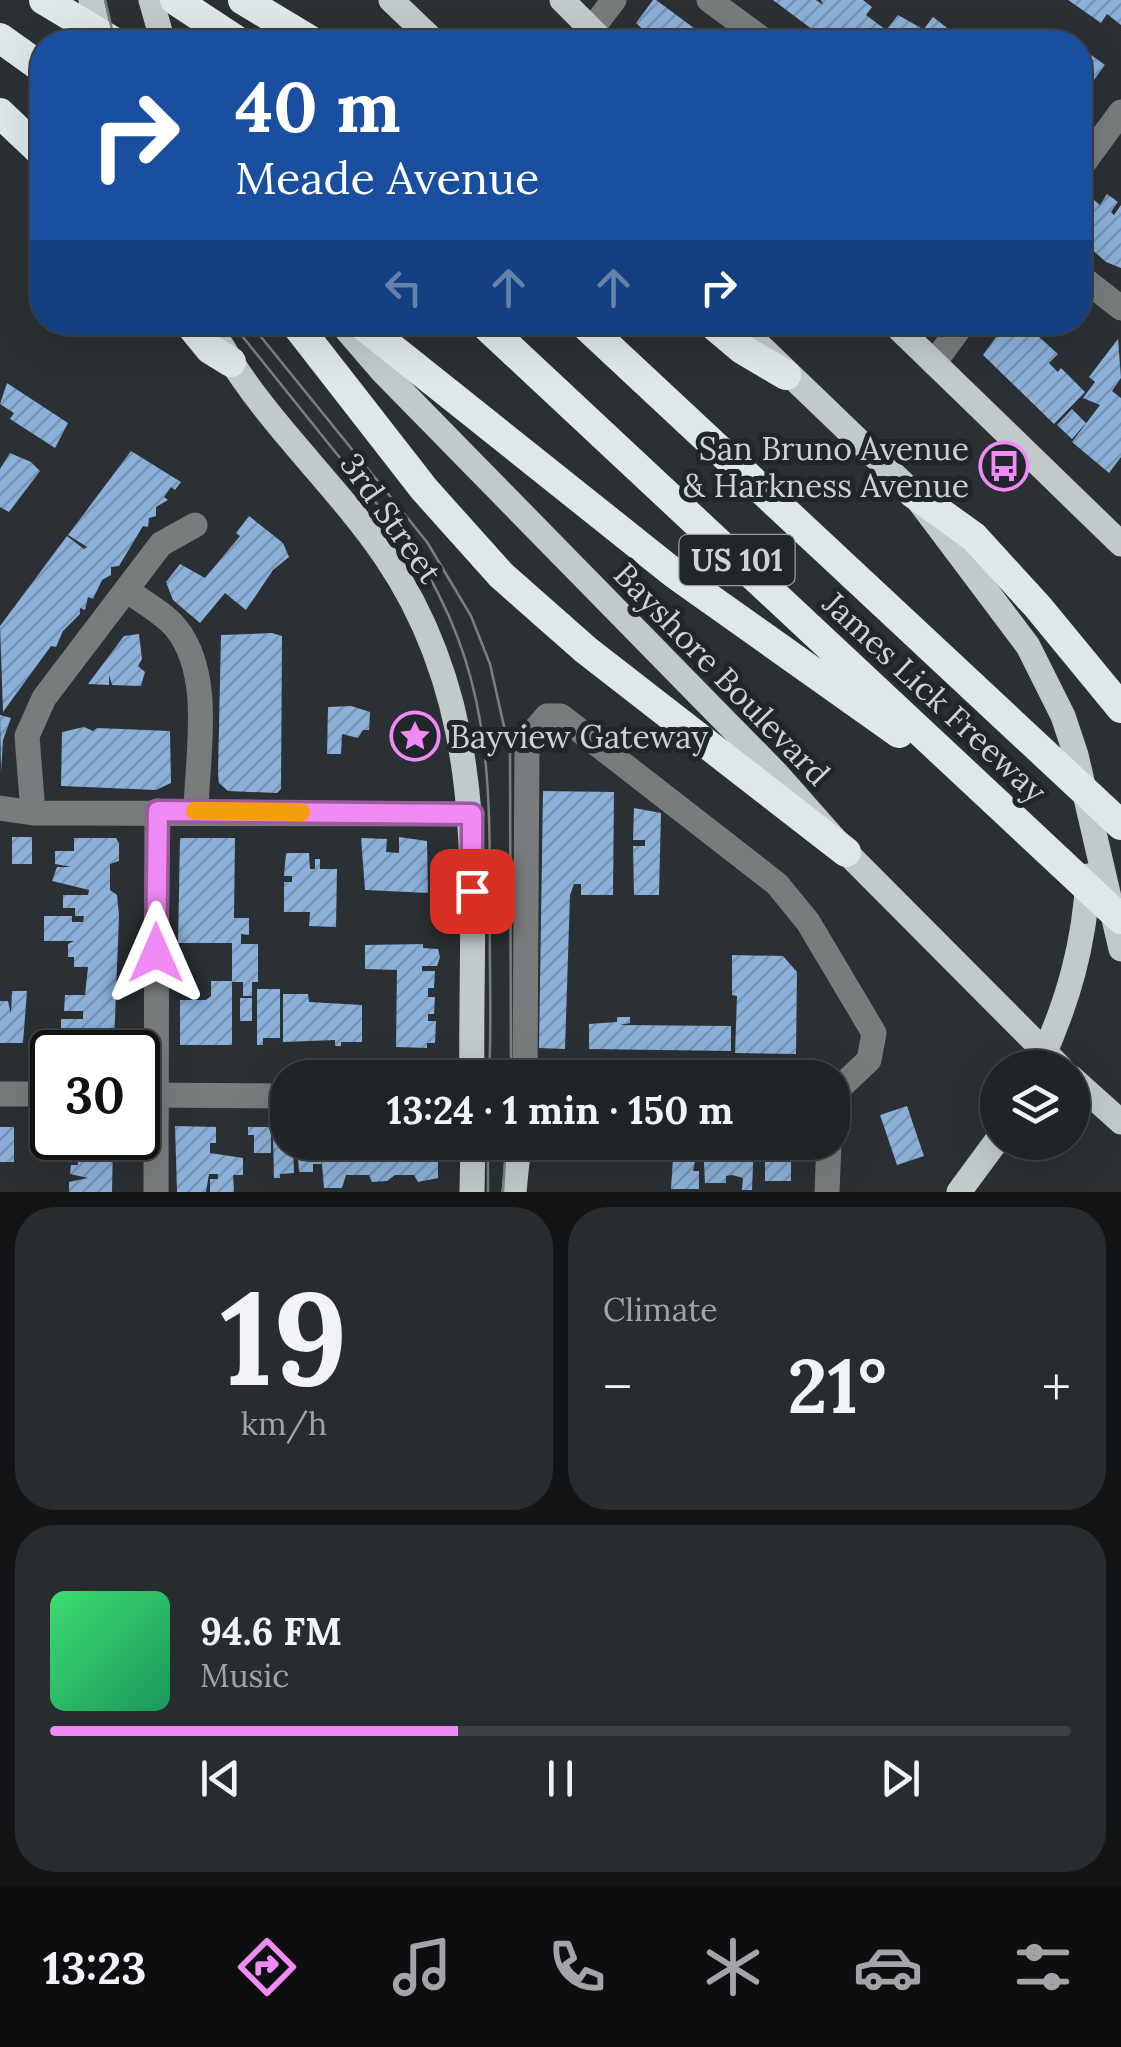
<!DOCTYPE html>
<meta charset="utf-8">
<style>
body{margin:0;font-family:Lora,serif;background:#282c2f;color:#f1f3f6;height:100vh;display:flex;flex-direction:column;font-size:38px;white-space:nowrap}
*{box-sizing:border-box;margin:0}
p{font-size:32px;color:#a2a4a7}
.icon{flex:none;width:55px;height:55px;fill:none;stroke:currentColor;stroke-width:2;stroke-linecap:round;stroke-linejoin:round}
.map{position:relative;height:1192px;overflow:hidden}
.details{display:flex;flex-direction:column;gap:15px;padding:15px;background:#121415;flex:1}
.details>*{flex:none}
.banner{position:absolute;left:30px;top:30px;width:1062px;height:305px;border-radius:40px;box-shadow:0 10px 40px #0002,0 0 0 2px #3d4144;background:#1a4fa0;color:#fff;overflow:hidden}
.buttons{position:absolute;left:980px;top:1050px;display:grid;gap:20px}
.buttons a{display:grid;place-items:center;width:110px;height:110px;border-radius:50%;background:#202427;box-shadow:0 10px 40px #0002,0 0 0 2px #3d4144;font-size:50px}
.speed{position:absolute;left:30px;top:1030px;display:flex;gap:20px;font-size:50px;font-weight:700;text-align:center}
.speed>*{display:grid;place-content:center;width:130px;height:130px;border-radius:50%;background:#202427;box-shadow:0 10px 40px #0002,0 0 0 2px #3d4144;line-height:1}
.speed .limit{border:5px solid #111;border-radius:15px;background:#fff;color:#111}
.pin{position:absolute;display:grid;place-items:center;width:85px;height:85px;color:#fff;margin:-42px;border-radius:20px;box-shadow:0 5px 15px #0006}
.me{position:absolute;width:110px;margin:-55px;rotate:0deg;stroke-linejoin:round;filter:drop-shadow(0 0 8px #0008)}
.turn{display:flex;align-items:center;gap:35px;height:210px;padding:0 40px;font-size:45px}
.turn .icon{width:130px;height:130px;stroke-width:2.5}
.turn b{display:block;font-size:70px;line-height:85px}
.lanes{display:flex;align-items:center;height:95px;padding:0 40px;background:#0003;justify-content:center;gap:50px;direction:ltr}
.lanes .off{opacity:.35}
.big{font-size:75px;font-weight:800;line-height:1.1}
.details .widget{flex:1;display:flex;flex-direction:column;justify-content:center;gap:15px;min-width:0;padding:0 35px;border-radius:40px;background:#282c2f}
.details .dial{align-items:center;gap:0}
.dial b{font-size:130px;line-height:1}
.song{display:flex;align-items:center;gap:30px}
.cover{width:120px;height:120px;border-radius:15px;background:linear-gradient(135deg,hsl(140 70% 55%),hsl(150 70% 35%))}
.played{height:10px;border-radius:5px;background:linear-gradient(90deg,#f08bf5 40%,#3d4144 40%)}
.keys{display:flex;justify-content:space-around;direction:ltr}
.heat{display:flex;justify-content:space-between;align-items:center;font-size:55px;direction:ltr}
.details .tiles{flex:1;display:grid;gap:15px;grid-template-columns:1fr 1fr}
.widget:last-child{grid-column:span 2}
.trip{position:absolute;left:270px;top:1060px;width:580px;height:100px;border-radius:40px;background:#202427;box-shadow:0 10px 40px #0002,0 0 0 2px #3d4144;font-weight:800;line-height:100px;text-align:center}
.menu{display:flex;height:160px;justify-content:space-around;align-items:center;background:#0d0e10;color:#a2a4a7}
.menu .icon{width:70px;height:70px}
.menu .on{color:#f08bf5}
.menu b{font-size:45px;color:#f1f3f6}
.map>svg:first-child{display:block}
.building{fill:url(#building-hatch)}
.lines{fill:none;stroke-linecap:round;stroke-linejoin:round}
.minor{stroke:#787c7d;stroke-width:25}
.major{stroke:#c1c9cb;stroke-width:25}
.highway{stroke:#dee7ea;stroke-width:30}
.tram{stroke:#7a7f82;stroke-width:2.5}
.route-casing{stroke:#9c5a9f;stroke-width:25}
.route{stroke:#f08bf5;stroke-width:18}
.slow{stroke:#f59e0b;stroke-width:18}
.labels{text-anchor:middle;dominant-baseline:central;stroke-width:10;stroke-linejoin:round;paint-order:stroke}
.shield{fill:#21262a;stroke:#9b9fa2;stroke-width:2.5}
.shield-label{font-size:30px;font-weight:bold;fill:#cfd3d5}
.poi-label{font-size:32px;fill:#cfd3d5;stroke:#21262a;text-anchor:end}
.street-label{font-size:32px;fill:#cfd3d5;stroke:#21262a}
</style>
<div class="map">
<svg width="1121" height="1192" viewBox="0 0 1121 1192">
<defs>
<pattern id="building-hatch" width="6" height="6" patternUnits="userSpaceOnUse" patternTransform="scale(2.5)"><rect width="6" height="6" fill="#8bb0d9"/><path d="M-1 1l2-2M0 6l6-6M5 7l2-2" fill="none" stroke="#7894b3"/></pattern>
</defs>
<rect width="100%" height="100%" fill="#2a3034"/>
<path class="building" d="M 653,0 L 656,0 L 713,42 L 656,42 L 636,23 Z
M 773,0 L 816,0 L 823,5 L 821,0 L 863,0 L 872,7 L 866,15 L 886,30 L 898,15 L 921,28 L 914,42 L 933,17 L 951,31 L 942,42 L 829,42 Z
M 1068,0 L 1121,0 L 1121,25 L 1107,14 L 1101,23 Z
M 1080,47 L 1105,65 L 1088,88 L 1080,82 Z
M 1107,194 L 1118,202 L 1111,212 L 1114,215 L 1121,205 L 1121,268 L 1106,262 L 1080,239 L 1080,218 L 1094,200 L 1100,205 Z
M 1007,322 L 1034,323 L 1043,331 L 1038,336 L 1058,354 L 1049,363 L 1058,372 L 1061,368 L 1085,392 L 1054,424 L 983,355 Z
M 1118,339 L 1121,378 L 1112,391 L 1121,398 L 1121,457 L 1109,473 L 1072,442 L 1100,405 L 1083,398 L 1095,382 L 1089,377 Z
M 7,383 L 68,423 L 55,448 L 10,419 L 14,413 L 0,404 Z
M 1072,409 L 1086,423 L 1072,439 L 1057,425 Z
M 131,451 L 181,482 L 175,490 L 171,487 L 164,497 L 168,500 L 156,507 L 156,516 L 149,518 L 148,527 L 143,526 L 119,566 L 111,567 L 111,575 L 102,580 L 93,599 L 88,597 L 85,610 L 80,608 L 80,614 L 63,631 L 56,647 L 51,646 L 3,712 L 0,626 L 67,536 L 84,549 L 87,547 L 68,535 Z
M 10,453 L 31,462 L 40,471 L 9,512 L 0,507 L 0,469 Z
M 249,516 L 283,543 L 289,557 L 273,570 L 246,610 L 225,593 L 200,623 L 173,600 L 166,582 L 180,564 L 205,578 L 240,536 L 236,533 Z
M 272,633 L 282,636 L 281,789 L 277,793 L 228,791 L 219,783 L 218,774 L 221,635 Z
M 139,634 L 142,659 L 138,666 L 145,672 L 141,686 L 112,685 L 109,675 L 109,685 L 88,684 L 124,636 Z
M 351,706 L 370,712 L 369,730 L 363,730 L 358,738 L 342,734 L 341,754 L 327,754 L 328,707 Z
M 0,715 L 11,718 L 3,740 L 1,773 Z
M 84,727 L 93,731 L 97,728 L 170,731 L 171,783 L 156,790 L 61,786 L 62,732 Z
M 543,791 L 614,792 L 613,895 L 581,895 L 581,884 L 574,884 L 570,895 L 565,1049 L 539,1048 Z
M 634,808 L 661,813 L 659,895 L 634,895 L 633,846 L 645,846 L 645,840 L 633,840 Z
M 12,837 L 32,837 L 32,864 L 12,864 Z
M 399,837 L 427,841 L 428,893 L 365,890 L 361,838 L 387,839 L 386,852 L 399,853 Z
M 74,838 L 116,838 L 119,843 L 119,861 L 110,864 L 110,890 L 117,895 L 119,916 L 114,1044 L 61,1044 L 61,1019 L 83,1019 L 83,1011 L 64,1011 L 65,995 L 85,995 L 88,967 L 74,967 L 74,957 L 68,957 L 68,944 L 74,941 L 44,941 L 44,916 L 72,916 L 72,922 L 83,922 L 84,916 L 75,916 L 75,908 L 63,908 L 63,895 L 88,895 L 89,890 L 52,881 L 57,867 L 72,867 L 55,864 L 55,851 L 74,851 Z
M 180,838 L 235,838 L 234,918 L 249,918 L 249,935 L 241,934 L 241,944 L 258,944 L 258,982 L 252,982 L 252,996 L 243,996 L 243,982 L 232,982 L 232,1045 L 180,1045 L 180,1000 L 206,1000 L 211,996 L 211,981 L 232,981 L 232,943 L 178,943 Z
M 286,853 L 309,853 L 310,869 L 315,869 L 315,859 L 320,859 L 320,869 L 337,869 L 336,927 L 309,926 L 310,912 L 284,912 L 284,882 L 292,882 L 292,876 L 284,876 Z
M 423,944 L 423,948 L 438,949 L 440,957 L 437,966 L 422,966 L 422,971 L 435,971 L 434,988 L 428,988 L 428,997 L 435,997 L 434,1014 L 428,1014 L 428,1021 L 436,1021 L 435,1043 L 427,1043 L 427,1048 L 396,1047 L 397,970 L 365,969 L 365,945 Z
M 732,955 L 783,956 L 797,972 L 796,1054 L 735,1053 L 737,996 L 732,995 Z
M 257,989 L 280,989 L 280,1038 L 263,1038 L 263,1045 L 257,1045 Z
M 12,991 L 27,991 L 23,1043 L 0,1043 L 0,1001 L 8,1001 L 11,1014 Z
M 283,994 L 308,994 L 309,1002 L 362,1005 L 362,1042 L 341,1042 L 341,1046 L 335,1046 L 335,1040 L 283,1042 Z
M 240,998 L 252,998 L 252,1021 L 240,1021 Z
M 617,1017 L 630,1017 L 630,1023 L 620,1025 L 731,1026 L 731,1051 L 589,1049 L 589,1024 L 617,1022 Z
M 907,1106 L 924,1156 L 897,1165 L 880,1115 Z
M 175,1126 L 216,1127 L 216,1143 L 210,1143 L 210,1153 L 243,1158 L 243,1175 L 233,1175 L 234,1192 L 210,1192 L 210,1179 L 218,1179 L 218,1174 L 209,1174 L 206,1192 L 177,1192 Z
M 0,1127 L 14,1127 L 14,1162 L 0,1162 Z
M 248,1127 L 271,1127 L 271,1153 L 254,1153 L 254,1135 L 248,1135 Z
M 273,1136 L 288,1136 L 288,1142 L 293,1142 L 294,1173 L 280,1174 L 280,1178 L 274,1178 Z
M 53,1138 L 113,1138 L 112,1192 L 69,1192 L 69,1182 L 88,1178 L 70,1174 L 71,1165 L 78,1165 L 77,1153 L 95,1153 L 95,1146 L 71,1152 L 53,1151 Z
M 297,1142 L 438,1142 L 438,1178 L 418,1182 L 414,1175 L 395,1175 L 387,1181 L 372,1182 L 369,1175 L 346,1175 L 342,1188 L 324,1188 L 322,1164 L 313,1164 L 313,1172 L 299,1172 Z
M 542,1142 L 589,1142 L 589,1156 L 543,1156 Z
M 674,1142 L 699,1142 L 693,1171 L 699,1171 L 699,1189 L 671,1189 Z
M 703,1142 L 754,1142 L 752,1190 L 742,1190 L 743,1178 L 732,1175 L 726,1176 L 726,1183 L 705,1183 Z
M 765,1142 L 791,1142 L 791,1181 L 765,1181 Z"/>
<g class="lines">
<path class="minor" d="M 709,0 L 766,42
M 591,30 L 614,0
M 1080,168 L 1121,112
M 1080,276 L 1121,308
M 934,363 L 964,322
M 127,590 C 142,602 164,613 176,628 C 214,675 197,756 196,811
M 0,808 L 33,813 L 472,814
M 33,813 L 27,736 L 44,698 L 161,544 L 195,525
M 525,1078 L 527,739 L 547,716 L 561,716 L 777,884 L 808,922 L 874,1033 L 869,1060 L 832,1095
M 0,1094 L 52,1094
M 138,1095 L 288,1096
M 156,1192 L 157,811
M 827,1192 L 829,1142"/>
<path class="major" d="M 91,0 L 101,42
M 151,0 L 163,42
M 391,0 L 435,42
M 562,0 L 604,42
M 340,322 L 383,372 L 777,774 L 846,852 L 1061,1068
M 735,322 L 913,493 L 1028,646 L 1063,716 L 1076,755 L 1121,949
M 892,322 L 1121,544
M 222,346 C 266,422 335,483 385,556 C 495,717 469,894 472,1078
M 1040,1063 C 1068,1002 1085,943 1088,876
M 1072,1078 L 1121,1122
M 472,1192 L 473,1142
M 514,1192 L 519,1142
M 959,1192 L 998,1139"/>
<path class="highway" d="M 44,0 L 114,42
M 175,0 L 239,42
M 243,0 L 313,42
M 0,38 L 42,68
M 0,113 L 42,153
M 188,322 L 210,349 L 231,362
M 294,322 L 424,489 L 501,575 L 586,650 L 846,852
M 359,322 L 675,574 L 899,733
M 482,322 L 1121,919
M 582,322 L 1121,825
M 710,322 L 742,349 L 786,375
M 913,493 L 974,537 L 1038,607 L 1121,708"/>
<path class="tram" d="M 105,0 L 115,42
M 231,322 L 413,549 C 490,671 490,770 490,909 C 489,965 492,1021 489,1078
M 249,322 L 427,542 L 471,616 L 490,664 L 510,753 L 511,1078
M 488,1192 L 488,1142
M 503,1192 L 506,1142"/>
</g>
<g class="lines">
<g class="route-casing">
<path id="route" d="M 156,953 L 158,811 L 472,814 L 472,891"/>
</g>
<use href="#route" class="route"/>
<path class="slow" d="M 195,811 L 301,812"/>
</g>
<defs>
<g id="bus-ring" transform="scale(2.5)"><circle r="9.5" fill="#21262a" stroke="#f08bf5" stroke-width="1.5"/><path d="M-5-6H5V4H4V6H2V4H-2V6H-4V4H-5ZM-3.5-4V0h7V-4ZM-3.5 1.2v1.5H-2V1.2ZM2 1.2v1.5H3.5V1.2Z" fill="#f08bf5"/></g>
<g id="sight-ring" transform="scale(2.5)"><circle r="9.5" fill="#21262a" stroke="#f08bf5" stroke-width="1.5"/><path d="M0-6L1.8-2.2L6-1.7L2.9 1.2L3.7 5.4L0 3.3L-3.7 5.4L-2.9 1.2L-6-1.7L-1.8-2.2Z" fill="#f08bf5"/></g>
</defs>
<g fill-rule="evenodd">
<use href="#bus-ring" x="1004" y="466"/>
<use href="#sight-ring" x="415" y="736"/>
</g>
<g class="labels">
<rect class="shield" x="679.5" y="535" width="115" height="50" rx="8"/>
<g class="shield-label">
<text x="737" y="560">US 101</text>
</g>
<g class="poi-label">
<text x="969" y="448">San Bruno Avenue<tspan x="969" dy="37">&amp; Harkness Avenue</tspan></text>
<text x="450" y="736" text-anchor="start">Bayview Gateway</text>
</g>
<g class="street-label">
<text transform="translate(391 518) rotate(55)">3rd Street</text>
<text transform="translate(722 674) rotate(46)">Bayshore Boulevard</text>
<text transform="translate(935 697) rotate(43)">James Lick Freeway</text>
</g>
</g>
</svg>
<div class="buttons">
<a><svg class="icon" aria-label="layers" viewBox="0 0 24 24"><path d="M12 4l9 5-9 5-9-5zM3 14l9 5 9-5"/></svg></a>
</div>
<div class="speed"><div class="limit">30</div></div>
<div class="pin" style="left:472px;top:891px;background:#d93025"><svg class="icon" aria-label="arrive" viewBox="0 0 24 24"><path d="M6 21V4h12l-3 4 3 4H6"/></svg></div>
<svg class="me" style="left:156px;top:953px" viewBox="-20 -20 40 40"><path d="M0-17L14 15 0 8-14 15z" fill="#f08bf5" stroke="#fff" stroke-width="4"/></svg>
<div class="trip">13:24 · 1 min · 150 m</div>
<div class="banner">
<div class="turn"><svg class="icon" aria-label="right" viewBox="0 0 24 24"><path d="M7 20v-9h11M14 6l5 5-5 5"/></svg><div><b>40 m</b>Meade Avenue</div></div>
<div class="lanes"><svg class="icon off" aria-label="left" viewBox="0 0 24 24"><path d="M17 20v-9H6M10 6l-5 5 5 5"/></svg><svg class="icon off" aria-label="ahead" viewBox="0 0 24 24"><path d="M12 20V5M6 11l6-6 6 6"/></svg><svg class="icon off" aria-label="ahead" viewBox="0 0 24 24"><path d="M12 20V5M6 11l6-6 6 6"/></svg><svg class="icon" aria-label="right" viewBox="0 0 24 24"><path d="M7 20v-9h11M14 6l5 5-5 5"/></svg></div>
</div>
</div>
<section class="details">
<div class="tiles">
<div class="widget dial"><b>19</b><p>km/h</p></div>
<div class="widget"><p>Climate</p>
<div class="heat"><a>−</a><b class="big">21°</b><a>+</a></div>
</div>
<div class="widget">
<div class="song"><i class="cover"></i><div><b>94.6 FM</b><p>Music</p></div></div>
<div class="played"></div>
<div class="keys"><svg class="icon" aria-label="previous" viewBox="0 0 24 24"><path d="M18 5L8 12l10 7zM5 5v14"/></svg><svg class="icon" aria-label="pause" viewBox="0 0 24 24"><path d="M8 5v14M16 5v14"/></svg><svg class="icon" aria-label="next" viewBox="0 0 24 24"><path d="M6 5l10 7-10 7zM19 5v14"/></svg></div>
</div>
</div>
</section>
<nav class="menu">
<b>13:23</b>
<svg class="icon on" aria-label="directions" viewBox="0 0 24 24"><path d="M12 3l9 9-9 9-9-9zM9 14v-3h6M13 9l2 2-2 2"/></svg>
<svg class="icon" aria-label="music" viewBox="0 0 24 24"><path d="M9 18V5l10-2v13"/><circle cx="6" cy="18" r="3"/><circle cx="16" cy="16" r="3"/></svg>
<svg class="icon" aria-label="phone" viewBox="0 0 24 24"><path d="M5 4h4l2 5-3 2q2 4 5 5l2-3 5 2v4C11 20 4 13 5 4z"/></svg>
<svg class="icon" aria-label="climate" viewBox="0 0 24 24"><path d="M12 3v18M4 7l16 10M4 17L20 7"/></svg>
<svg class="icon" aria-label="car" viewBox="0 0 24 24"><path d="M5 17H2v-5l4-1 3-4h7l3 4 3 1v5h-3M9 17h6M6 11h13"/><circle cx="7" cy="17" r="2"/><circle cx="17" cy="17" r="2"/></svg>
<svg class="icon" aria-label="filters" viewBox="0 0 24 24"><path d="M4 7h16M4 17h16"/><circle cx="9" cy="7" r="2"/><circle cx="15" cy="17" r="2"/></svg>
</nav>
